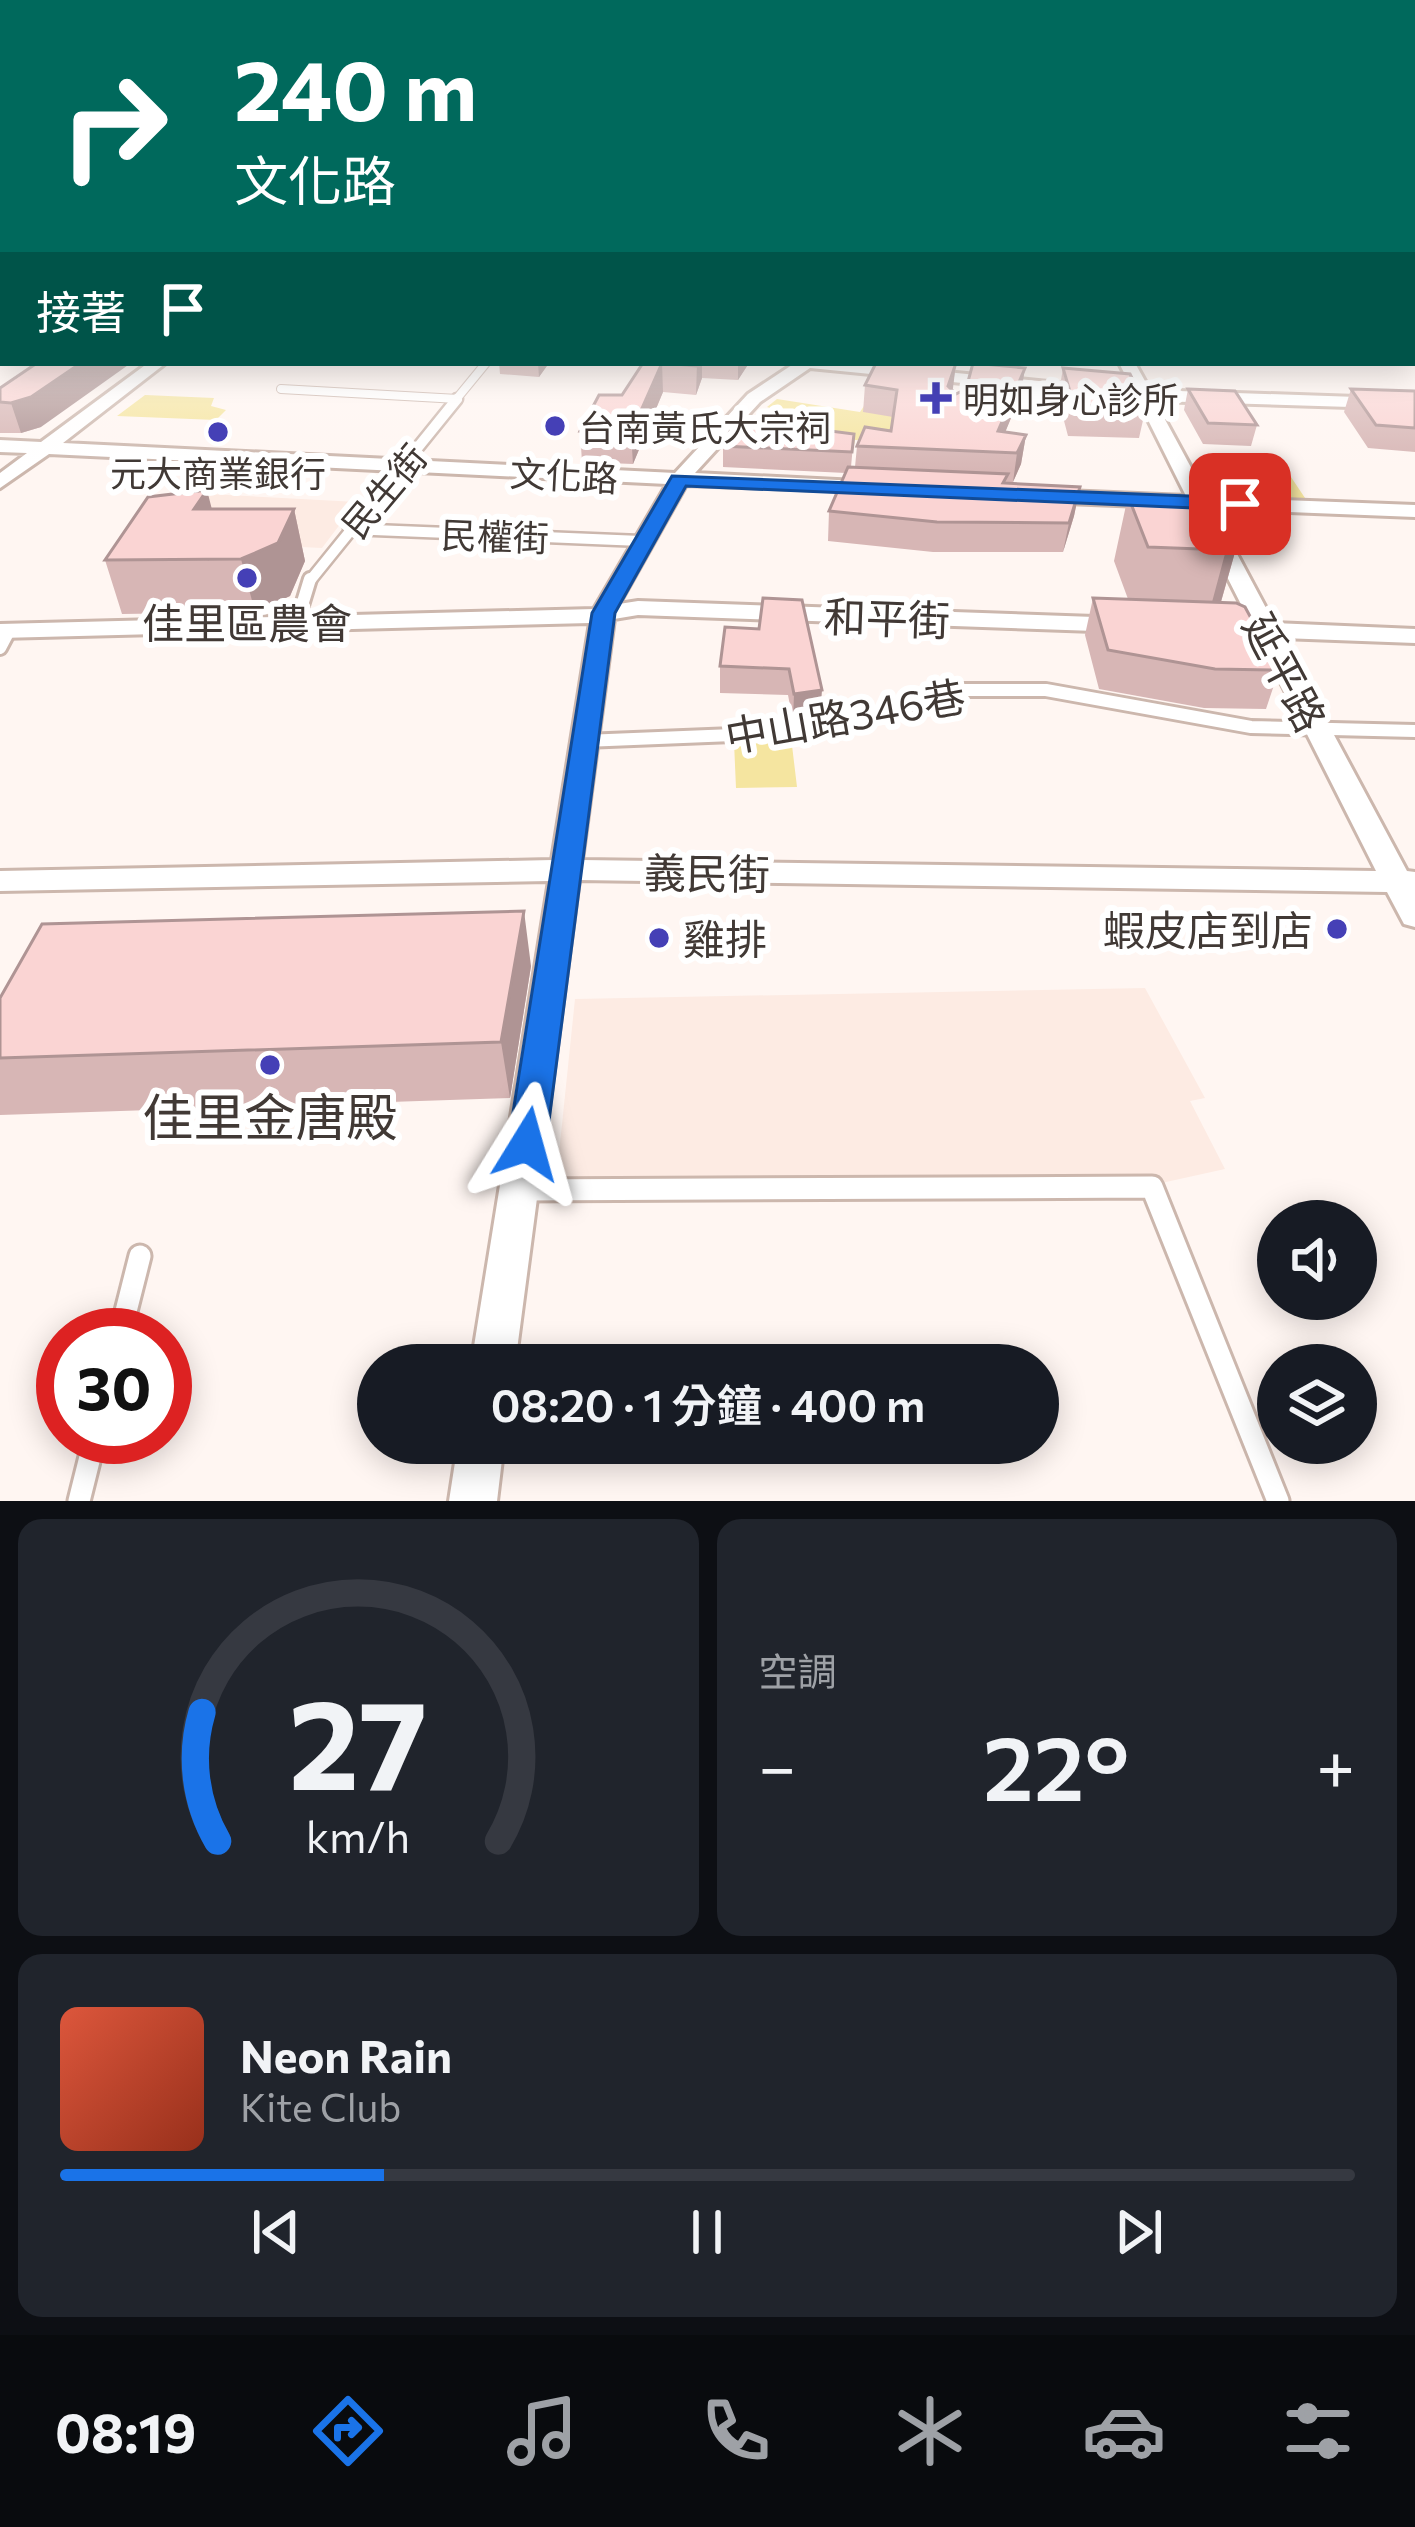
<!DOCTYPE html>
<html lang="zh-TW">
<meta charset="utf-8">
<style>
body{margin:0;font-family:Commissioner,"Noto Sans TC",sans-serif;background:#20242c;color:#f1f3f6;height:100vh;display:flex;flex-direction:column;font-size:45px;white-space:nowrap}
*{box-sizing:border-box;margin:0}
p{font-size:39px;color:#9ea1a6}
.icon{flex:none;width:66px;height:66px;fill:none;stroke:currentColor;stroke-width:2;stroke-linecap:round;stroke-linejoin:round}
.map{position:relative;height:1501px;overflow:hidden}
.side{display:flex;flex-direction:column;gap:18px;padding:18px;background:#0d0f14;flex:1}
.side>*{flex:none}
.top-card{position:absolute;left:0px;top:0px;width:1416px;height:366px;box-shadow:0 6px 30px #0003;background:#00695c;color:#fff;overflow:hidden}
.controls{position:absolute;left:1257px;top:1200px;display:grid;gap:24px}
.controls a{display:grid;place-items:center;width:120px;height:120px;border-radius:50%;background:#171b24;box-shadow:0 6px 30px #0003;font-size:60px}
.speed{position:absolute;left:36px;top:1308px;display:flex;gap:24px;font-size:60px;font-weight:700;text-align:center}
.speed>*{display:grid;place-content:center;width:156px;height:156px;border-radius:50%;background:#171b24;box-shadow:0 6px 30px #0003;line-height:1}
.speed .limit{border:18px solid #d22;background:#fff;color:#111}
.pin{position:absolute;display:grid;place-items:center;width:102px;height:102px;color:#fff;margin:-51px;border-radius:24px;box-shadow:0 6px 18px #0006}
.me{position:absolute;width:132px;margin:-66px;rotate:8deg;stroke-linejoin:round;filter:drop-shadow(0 0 9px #0008)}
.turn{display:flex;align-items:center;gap:42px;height:252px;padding:0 36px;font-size:54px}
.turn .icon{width:156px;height:156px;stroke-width:2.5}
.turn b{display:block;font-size:84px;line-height:102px}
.then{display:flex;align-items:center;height:114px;padding:0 36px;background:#0003;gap:24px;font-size:45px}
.big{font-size:90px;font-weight:600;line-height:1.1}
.side .tile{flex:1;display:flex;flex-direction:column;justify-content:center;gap:18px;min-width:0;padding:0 42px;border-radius:24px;background:#20242c}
.side .dial{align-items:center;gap:0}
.dial svg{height:312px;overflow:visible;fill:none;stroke:#363941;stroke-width:7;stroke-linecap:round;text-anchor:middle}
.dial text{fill:#f1f3f6;stroke:none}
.song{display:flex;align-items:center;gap:36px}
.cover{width:144px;height:144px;border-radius:18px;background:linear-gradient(135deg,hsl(10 70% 55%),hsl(10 70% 35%))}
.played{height:12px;border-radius:6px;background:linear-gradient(90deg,#1a73e8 25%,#363941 25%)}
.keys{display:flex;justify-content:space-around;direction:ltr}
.heat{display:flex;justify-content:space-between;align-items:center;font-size:66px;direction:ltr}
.side .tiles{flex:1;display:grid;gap:18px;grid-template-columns:1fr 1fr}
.tile:last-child{grid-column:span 2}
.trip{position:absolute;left:357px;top:1344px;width:702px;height:120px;border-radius:60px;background:#171b24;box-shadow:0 6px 30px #0003;font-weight:600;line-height:120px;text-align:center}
.tabs{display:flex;height:192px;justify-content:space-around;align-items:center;background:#090b0e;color:#9ea1a6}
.tabs .icon{width:84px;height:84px}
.tabs .on{color:#1a73e8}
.tabs b{font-size:54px;color:#f1f3f6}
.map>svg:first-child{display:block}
.built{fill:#fdebe3}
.green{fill:#f5e5a0}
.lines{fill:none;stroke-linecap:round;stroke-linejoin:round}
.lane-far3-casing{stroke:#ccb7ad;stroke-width:10}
.lane-far2-casing{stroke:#ccb7ad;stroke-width:15}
.lane-far1-casing{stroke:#ccb7ad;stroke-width:18}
.lane-casing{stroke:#ccb7ad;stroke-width:27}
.street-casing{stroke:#ccb7ad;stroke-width:6}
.lane-far3{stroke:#fff;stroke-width:8}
.lane-far2{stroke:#fff;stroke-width:10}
.lane-far1{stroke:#fff;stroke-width:12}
.lane{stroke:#fff;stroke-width:21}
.street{fill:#fff;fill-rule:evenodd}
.wall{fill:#d7b6b5}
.shaded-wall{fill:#af9494}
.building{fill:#fad4d3;stroke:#af9494;stroke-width:3}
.route{fill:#1a73e8;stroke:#114b97;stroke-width:3}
.poi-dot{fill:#4540b6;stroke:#fff;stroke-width:4.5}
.labels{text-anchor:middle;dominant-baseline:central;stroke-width:12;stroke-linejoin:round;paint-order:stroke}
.far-poi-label{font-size:36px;fill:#413935;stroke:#fff;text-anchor:start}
.far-street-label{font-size:36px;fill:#413935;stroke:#fff}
.street-label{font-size:42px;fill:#413935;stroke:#fff}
.poi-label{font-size:42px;fill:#413935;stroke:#fff}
.near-poi-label{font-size:51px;fill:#413935;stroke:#fff}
</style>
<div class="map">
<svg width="1415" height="1501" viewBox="0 0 1415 1501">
<rect width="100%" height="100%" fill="#fff6f2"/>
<path class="built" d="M 192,493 L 357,502 L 322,548 L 218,543 Z
M 1145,988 L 1205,1098 L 1190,1101 L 1225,1169 L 1157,1184 L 556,1182 L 575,999 Z"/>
<path class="green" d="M 145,395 L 214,398 L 211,406 L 226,410 L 216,420 L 117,416 Z
M 777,399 L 860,412 L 866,403 L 904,409 L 882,441 L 855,440 L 854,445 L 803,438 L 817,422 L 767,407 Z
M 1214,466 L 1285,468 L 1305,498 C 1266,497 1234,504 1214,466 Z
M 791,737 L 797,787 L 736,788 L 734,742 Z"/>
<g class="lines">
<g class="lane-far3-casing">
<path id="lane-far3" d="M 281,389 L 458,399
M 454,402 L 486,363"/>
</g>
<g class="lane-far2-casing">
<path id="lane-far2" d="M 349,529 L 641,541
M 309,582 L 457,399"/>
</g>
<g class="lane-far1-casing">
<path id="lane-far1" d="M 296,625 L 310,579
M 0,648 L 9,631
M 584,741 L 782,733 L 857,722 L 963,690 L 1046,690 L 1251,727 L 1415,731"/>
</g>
<g class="lane-casing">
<path id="lane" d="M 520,1190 L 1152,1187 L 1278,1501
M 120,1335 L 140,1256
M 79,1501 L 95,1437"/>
</g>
<g class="street-casing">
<path id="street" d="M 0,261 L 3,261 L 3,265 L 0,266 Z
M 1413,267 L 1415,267 L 1415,275 L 1413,275 Z
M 1413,301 L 1415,301 L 1415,309 L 1413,309 Z
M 0,312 L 3,312 L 3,321 L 0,321 Z
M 148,363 L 166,363 L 63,443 L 675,473 L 748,394 L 795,363 L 854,363 L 1099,387 L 1099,395 L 1093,396 L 810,368 L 760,402 L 695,473 L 877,482 L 887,488 L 884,492 L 686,485 L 619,604 L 638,601 L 1123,618 L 1135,625 L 1123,632 L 638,615 L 614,619 L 582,860 L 1376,871 L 1258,637 L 1221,635 L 1209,628 L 1221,621 L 1250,622 L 1192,508 L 1041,502 L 1031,496 L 1041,490 L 1186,496 L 1138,400 L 1122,395 L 1133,390 L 1119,363 L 1135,363 L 1150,390 L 1415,399 L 1415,409 L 1155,401 L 1207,497 L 1415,505 L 1415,517 L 1213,509 L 1274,623 L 1415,629 L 1415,643 L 1282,638 L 1407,871 L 1415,872 L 1415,927 L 1404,924 L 1387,892 L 579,880 L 515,1365 L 471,1365 L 549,881 L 0,891 L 0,871 L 552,860 L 590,623 L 0,638 L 0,624 L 594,609 L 667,484 L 49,454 L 0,488 L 0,473 L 27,453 L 0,452 L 0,440 L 41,442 Z
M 458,1443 L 504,1443 L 497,1501 L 449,1501 Z"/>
</g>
<use href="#lane-far3" class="lane-far3"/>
<use href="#lane-far2" class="lane-far2"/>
<use href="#lane-far1" class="lane-far1"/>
<use href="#lane" class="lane"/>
<use href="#street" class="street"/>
</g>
<path class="wall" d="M 499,363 L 549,363 L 539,377 L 500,374 Z
M 643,363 L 749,363 L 738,380 L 702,378 L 696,395 L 663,392 L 633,464 L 582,462 L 580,431 L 622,395 Z
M 956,363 L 952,391 L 956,394 L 1021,394 L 1005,432 L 1026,435 L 1021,464 L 1013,482 L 1006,483 L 1080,487 L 1074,516 L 1063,552 L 933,552 L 828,541 L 829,511 L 846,473 L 723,467 L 723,446 L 854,434 L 851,467 L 855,467 L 857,446 L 891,431 L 893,417 L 863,412 L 865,385 Z
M 1063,368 L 1146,407 L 1139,438 L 1068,436 L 1058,398 Z
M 0,388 L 41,427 L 21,433 L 0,433 Z
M 1188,389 L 1257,425 L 1251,446 L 1203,444 L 1184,410 Z
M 1351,389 L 1415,391 L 1415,452 L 1368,448 L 1344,412 Z
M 1128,496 L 1239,538 L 1221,602 L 1279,670 L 1266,709 L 1204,708 L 1099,689 L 1085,635 L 1093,598 L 1128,599 L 1114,561 Z
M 294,509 L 305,561 L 290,596 L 255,612 L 122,614 L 105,560 Z
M 763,598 L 820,717 L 793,721 L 788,695 L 720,693 L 720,666 L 759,629 Z
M 531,966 L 510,1098 L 0,1115 L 0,998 Z"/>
<path class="shaded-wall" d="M 81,363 L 131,363 L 41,427 L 21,433 L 11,403 Z
M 538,363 L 549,363 L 539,377 Z
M 662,363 L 663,392 L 633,464 L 631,433 Z
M 697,363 L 702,363 L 702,378 L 696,395 Z
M 738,363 L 749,363 L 738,380 Z
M 956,363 L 953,388 L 944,413 L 948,386 Z
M 1025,368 L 1021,394 L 997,452 L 998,431 Z
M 1026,435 L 1021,464 L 1013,482 L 1017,453 Z
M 1080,487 L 1074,516 L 1063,552 L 1069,523 Z
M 207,490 L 220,541 L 208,561 L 194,509 Z
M 294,509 L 305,561 L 290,596 L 255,612 L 241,559 Z
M 1239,538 L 1220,605 L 1208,617 L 1226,550 Z
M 822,690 L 820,717 L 793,721 L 794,694 Z
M 524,911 L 531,966 L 510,1098 L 501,1042 Z"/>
<path class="building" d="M 37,363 L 81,363 L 31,397 L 11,403 L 0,402 L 0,388 Z
M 643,363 L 662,363 L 631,433 L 580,431 L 599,395 L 622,395 Z
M 663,363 L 697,363 L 696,366 Z
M 876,363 L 956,363 L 948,386 L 956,394 L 966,389 L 973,363 L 1025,368 L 998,431 L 1026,435 L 1017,453 L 857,446 L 865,427 L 891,431 L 897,390 L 865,385 Z
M 1063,368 L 1130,374 L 1146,407 L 1074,405 Z
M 1188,389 L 1235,391 L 1257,425 L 1208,423 Z
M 1351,389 L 1415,391 L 1415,428 L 1376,425 Z
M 736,419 L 854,434 L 852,452 L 723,446 Z
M 848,467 L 1008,474 L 1003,483 L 1080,487 L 1069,523 L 937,522 L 829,511 Z
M 207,490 L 194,509 L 294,509 L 278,543 L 241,559 L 105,560 L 148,497 Z
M 1128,496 L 1219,500 L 1239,538 L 1226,550 L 1148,547 Z
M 763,598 L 802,600 L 822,690 L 794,694 L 789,669 L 720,666 L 725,627 L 759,629 Z
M 1093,598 L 1236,603 L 1245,607 L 1279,670 L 1215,669 L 1108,650 Z
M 524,911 L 501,1042 L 0,1058 L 0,998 L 42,924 Z"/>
<linearGradient id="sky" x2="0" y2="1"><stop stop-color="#abaad6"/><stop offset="0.55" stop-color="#fffbf9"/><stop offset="1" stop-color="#fffbf9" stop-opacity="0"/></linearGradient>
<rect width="1415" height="471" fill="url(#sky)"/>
<path class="route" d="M 672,476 L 1240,498 L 1250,504 L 1240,510 L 686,486 L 615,613 L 546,1144 L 540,1156 L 527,1161 L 513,1156 L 508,1144 L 592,613 Z"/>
<g class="poi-dot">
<path d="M930 380h12v12h12v12h-12v12h-12v-12h-12v-12h12z"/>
<circle cx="555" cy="426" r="12"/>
<circle cx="218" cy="432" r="12"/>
<circle cx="247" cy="578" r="12"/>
<circle cx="1337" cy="929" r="12"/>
<circle cx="659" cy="938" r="12"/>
<circle cx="270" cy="1065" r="12"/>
</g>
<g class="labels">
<g class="far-poi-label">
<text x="963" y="398">明如身心診所</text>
<text x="579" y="426">台南黃氏大宗祠</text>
<text x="218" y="472" text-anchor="middle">元大商業銀行</text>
</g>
<g class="far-street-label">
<text transform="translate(564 474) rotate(3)">文化路</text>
<text transform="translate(383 490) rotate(-50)">民生街</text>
<text transform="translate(495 535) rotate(2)">民權街</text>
</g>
<g class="street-label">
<text transform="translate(887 617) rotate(2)">和平街</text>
<text transform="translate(1286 672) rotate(62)">延平路</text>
<text transform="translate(845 715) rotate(-10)">中山路346巷</text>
<text transform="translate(707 872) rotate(1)">義民街</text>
</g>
<g class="poi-label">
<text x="247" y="622">佳里區農會</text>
<text x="1313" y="929" text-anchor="end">蝦皮店到店</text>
<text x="683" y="938" text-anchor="start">雞排</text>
</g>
<g class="near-poi-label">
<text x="270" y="1115">佳里金唐殿</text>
</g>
</g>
</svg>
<div class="controls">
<a><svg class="icon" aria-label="sound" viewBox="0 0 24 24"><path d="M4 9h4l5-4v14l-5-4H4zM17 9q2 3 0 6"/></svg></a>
<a><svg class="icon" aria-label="layers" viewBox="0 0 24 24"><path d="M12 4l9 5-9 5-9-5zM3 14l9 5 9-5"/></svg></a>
</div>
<div class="speed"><div class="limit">30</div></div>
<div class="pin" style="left:1240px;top:504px;background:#d93025"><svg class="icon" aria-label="arrive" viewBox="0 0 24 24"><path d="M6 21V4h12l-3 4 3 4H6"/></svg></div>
<svg class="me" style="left:527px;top:1144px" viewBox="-20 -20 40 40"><path d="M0-17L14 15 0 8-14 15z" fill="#1a73e8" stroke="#fff" stroke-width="4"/></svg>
<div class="trip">08:20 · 1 分鐘 · 400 m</div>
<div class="top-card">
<div class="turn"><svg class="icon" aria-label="right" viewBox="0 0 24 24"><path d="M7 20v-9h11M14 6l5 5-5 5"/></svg><div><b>240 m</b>文化路</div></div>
<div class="then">接著<svg class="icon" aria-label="arrive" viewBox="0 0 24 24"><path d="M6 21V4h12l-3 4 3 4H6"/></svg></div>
</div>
</div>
<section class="side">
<div class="tiles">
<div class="tile dial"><svg viewBox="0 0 100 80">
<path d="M14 69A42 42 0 1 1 86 69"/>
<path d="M14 69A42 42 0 0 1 10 36" stroke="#1a73e8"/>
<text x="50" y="56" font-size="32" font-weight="700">27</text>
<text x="50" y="72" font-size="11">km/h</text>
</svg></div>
<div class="tile"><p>空調</p>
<div class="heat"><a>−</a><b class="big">22°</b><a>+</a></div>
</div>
<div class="tile">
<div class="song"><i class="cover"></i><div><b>Neon Rain</b><p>Kite Club</p></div></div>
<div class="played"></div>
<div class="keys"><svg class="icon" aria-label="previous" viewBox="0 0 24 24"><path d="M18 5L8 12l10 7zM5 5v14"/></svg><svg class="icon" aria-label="pause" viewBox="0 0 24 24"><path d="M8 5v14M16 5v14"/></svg><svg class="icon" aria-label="next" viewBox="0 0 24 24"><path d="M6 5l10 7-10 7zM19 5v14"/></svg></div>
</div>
</div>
</section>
<nav class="tabs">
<b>08:19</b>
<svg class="icon on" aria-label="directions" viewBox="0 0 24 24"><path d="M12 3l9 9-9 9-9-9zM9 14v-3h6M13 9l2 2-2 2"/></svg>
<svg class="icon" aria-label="music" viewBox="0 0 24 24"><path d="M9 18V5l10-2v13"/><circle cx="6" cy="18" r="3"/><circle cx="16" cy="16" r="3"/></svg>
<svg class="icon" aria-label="phone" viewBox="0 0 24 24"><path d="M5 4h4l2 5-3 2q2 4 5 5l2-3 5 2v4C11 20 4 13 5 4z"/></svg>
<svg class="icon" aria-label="climate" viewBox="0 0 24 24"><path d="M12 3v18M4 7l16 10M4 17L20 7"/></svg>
<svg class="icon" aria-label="car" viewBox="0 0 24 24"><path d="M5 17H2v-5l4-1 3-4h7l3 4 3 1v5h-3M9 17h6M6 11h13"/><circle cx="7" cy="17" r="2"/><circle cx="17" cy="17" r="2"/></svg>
<svg class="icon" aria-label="filters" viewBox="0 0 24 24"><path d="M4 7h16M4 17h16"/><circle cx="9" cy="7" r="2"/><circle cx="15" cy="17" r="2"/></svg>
</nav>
